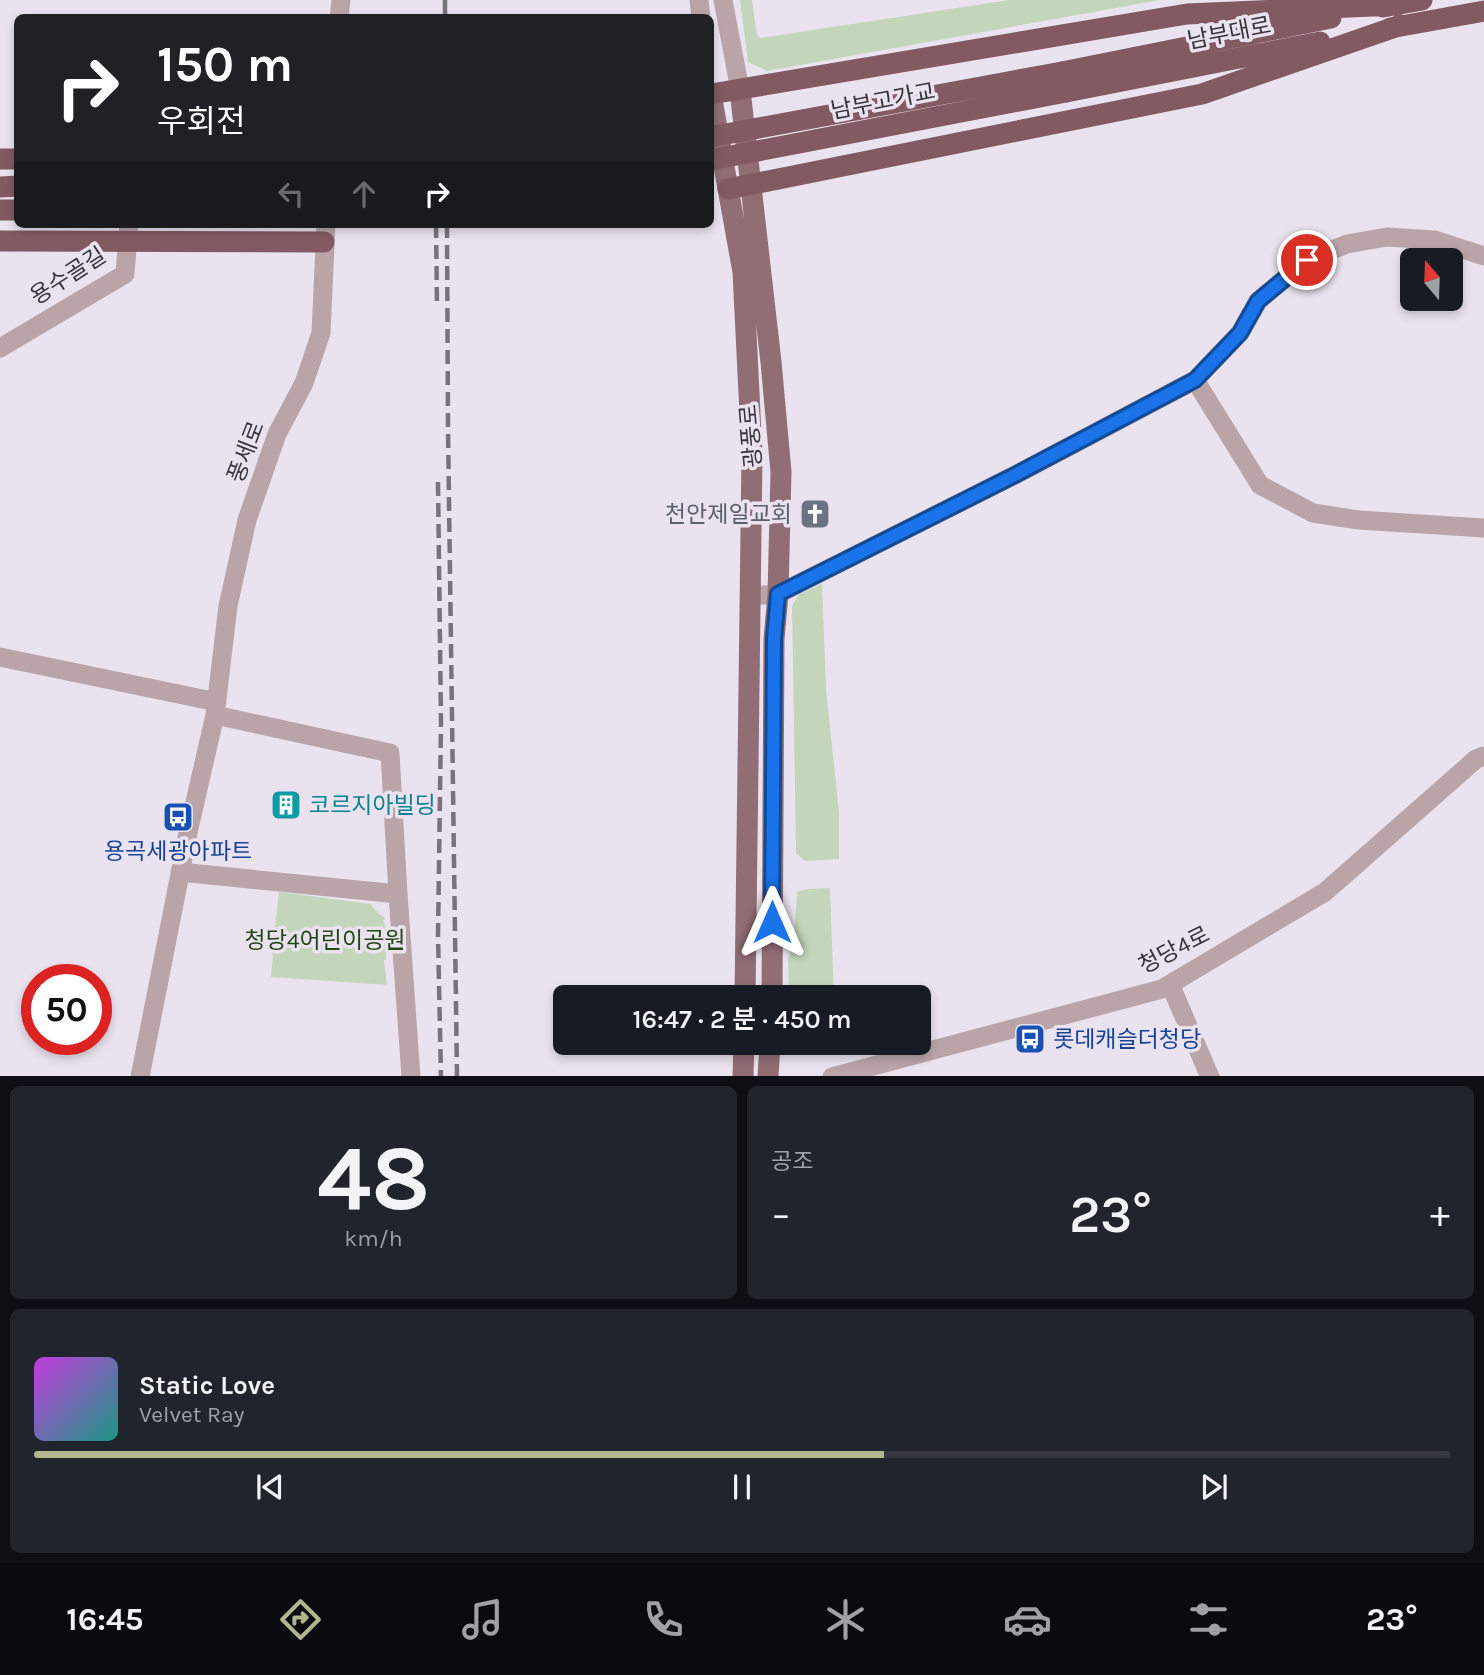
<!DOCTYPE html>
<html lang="ko">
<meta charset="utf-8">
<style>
body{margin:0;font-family:Karla,"Noto Sans KR",sans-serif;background:#20242c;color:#f1f3f6;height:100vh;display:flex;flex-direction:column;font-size:26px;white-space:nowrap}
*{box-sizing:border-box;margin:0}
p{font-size:23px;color:#9ea1a6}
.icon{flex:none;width:38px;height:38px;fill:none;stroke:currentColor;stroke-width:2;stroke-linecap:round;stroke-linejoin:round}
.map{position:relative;height:1076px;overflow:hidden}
.details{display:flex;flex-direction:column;gap:10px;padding:10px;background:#0d0f14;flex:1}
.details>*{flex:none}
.hud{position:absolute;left:14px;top:14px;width:700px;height:214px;border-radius:10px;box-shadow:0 4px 10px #0003;background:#202124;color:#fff;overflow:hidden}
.needle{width:46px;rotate:341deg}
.fabs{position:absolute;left:1400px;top:248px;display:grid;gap:14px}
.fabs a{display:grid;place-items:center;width:63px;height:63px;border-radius:10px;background:#171b24;box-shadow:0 4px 10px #0003;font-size:35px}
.speed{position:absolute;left:21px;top:964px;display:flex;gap:14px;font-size:35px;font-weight:700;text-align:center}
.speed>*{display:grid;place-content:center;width:91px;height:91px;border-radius:50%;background:#171b24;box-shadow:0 4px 10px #0003;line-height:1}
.speed .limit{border:10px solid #d22;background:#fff;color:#111}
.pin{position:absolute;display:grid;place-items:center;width:60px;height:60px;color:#fff;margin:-30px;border:4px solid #fff;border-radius:50%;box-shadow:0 2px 7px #0007}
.me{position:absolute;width:77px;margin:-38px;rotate:0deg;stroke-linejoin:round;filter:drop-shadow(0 0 5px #0008)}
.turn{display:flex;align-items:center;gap:24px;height:147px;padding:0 28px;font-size:32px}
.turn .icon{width:91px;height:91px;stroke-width:2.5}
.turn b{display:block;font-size:49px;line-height:60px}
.lanes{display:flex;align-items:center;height:66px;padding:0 28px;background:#0003;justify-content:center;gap:35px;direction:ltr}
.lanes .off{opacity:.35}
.big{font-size:52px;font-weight:600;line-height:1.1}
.details .card{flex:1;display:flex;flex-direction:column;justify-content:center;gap:10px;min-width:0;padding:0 24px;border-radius:10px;background:#20242c}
.details .dial{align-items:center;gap:0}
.dial b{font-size:91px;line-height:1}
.song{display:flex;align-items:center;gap:21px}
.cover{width:84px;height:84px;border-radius:10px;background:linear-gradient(135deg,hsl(290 70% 55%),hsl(170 70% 35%))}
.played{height:7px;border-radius:4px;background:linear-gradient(90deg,#b2b58d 60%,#363941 60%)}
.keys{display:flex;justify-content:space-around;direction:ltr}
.heat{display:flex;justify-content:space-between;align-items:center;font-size:38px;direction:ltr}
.details .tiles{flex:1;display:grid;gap:10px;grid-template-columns:1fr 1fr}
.card:last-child{grid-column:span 2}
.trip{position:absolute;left:553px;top:985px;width:378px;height:70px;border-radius:10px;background:#171b24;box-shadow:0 4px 10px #0003;font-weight:600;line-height:70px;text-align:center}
.menu{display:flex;height:112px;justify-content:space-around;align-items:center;background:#090b0e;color:#9ea1a6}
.menu .icon{width:49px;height:49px}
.menu .current{color:#b2b58d}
.menu b{font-size:32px;color:#f1f3f6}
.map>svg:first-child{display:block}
.green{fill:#c3d6bc}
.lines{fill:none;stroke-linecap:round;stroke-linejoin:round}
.minor{stroke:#b9a5a8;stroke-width:19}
.major{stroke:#916d74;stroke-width:21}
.highway{stroke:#825a62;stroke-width:21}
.rail{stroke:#77737a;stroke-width:4.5;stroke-dasharray:14 7;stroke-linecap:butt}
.highway-bridge{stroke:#825a62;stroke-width:21}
.route-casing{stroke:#114b97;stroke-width:18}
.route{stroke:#1a73e8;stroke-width:12}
.labels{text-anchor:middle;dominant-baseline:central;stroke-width:7;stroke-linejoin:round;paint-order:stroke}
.street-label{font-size:23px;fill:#38353a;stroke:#eae3ef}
.worship-label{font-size:23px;fill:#5b616d;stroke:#eae3ef;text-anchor:end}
.culture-label{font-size:23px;fill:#0d838f;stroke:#eae3ef;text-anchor:start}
.transit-label{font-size:23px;fill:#164399;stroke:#eae3ef}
.park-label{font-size:23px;fill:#244616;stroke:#eae3ef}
</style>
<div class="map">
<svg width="1484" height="1077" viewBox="0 0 1484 1077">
<rect width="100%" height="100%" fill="#eae3ef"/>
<path class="green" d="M 740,0 L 752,0 L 757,35 L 761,38 L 1009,0 L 1160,0 L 767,71 L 748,62 Z
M 822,584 L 826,689 L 839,812 L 839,859 L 805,861 L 796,853 L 792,606 L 799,594 Z
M 830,888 L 834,997 L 789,997 L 788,959 L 794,941 L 797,892 L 807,889 Z
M 279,892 L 371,904 L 377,912 L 386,919 L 383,920 L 385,925 L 386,960 L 384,960 L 387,985 L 271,977 L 273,956 L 272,954 Z"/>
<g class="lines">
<path class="minor" d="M 699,0 L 701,18
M 723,0 L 740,90
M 339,18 L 341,0
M 0,348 L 125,274 L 129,224
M 1195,380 L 1240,333 L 1258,301 L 1307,260 L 1347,244 L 1387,237 L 1435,240 L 1484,256
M 750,596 L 778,594 L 1015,475 L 1195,380 L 1260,485 L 1313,513 L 1359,520 L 1484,528
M 0,657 L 217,702
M 215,715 L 390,753 L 398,894
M 180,872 L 398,894 L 411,1077
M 1170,984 L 1210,1077
M 140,1077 L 189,828 L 215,715 L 228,606 L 247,520 L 277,434 L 304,383 L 321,333 L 326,224
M 832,1077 L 1162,989 L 1325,892 L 1476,759 L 1484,756"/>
<path class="major" d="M 740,90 L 771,362 L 781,472 L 778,594 L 774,639 L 772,998
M 711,94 L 743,272 L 752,454 L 745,998
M 743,1077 L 744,1043
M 768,1077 L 770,1043"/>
<path class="highway" d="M 1383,7 L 1422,0
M 1390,28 L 1484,11
M 1062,72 L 1331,18
M 1066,92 L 1320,42
M 711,94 L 1187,14 L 1396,5
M 0,159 L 18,159
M 0,187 L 18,186
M 728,189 L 1202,94 L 1401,25
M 0,210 L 18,210
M 0,241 L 324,242"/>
<path class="rail" d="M 445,0 L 445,18
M 436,224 L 437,307
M 447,224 L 448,428 L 457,1077
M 438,482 L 441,723 L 438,936 L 441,1077"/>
<path class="highway-bridge" d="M 710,137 L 1062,72
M 710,160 L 1066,92"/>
</g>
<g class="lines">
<g class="route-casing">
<path id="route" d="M 772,922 L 774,639 L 778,594 L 1015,475 L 1195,380 L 1240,333 L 1258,301 L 1307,260"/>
</g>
<use href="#route" class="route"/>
</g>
<defs>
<g id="church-square" transform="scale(1.575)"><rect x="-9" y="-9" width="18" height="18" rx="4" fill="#6b7280" stroke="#eae3ef"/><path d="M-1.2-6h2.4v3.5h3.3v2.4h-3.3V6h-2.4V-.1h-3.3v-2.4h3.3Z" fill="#fff"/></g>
<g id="building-square" transform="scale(1.575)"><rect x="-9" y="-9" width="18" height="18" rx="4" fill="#0f9aa8" stroke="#eae3ef"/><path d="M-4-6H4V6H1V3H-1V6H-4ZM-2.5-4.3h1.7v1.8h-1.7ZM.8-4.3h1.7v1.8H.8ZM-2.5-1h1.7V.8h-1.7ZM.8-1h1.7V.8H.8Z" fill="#fff"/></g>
<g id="bus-square" transform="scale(1.575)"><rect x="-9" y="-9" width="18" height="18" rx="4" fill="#1a4fb4" stroke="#eae3ef"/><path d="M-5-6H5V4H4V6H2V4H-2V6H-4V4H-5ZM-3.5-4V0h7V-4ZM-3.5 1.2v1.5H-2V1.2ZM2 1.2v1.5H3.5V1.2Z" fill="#fff"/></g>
</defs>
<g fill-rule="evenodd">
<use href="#church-square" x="815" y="514"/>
<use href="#building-square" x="286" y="805"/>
<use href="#bus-square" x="178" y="817"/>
<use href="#bus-square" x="1030" y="1039"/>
</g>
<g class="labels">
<g class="street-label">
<text transform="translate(1229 33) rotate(-11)">남부대로</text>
<text transform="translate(883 101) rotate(-11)">남부고가교</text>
<text transform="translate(68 276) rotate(-33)">용수골길</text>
<text transform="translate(751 436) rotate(-95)">광풍로</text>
<text transform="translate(246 452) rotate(-69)">풍세로</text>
<text transform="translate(1174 950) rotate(-27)">청당4로</text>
</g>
<g class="worship-label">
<text x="792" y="514">천안제일교회</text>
</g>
<g class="culture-label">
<text x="309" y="805">코르지아빌딩</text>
</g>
<g class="transit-label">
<text x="178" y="851">용곡세광아파트</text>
<text x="1053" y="1039" text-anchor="start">롯데캐슬더청당</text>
</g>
<g class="park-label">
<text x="325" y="940">청당4어린이공원</text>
</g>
</g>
</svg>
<div class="fabs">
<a><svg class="needle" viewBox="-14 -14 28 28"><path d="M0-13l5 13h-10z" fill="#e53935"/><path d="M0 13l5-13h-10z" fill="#9ea1a6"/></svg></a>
</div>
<div class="speed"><div class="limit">50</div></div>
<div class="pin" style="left:1307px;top:260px;background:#d93025"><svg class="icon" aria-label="arrive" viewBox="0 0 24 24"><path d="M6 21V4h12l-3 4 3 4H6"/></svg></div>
<svg class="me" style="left:772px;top:922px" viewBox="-20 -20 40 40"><path d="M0-17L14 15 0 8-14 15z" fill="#1a73e8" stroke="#fff" stroke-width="4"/></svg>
<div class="trip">16:47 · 2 분 · 450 m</div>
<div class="hud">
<div class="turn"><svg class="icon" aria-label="right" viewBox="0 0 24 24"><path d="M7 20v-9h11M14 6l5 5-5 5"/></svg><div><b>150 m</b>우회전</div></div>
<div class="lanes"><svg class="icon off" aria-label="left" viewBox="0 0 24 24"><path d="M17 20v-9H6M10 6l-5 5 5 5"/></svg><svg class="icon off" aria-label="ahead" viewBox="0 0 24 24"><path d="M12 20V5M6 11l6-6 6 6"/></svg><svg class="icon" aria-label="right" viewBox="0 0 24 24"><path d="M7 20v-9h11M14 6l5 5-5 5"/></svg></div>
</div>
</div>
<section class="details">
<div class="tiles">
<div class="card dial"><b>48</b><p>km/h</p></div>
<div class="card"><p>공조</p>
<div class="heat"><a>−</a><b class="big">23°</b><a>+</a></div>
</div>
<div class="card">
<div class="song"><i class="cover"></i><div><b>Static Love</b><p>Velvet Ray</p></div></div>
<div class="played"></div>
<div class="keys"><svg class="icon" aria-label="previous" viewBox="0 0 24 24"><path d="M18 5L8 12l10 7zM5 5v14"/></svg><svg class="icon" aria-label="pause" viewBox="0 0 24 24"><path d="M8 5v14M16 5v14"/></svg><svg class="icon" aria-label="next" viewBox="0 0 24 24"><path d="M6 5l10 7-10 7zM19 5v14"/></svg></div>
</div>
</div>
</section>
<nav class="menu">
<b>16:45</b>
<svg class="icon current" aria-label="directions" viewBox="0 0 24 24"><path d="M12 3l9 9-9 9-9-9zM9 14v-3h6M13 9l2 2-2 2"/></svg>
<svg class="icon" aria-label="music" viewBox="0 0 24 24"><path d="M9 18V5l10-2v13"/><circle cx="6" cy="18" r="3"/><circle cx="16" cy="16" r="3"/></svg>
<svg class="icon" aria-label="phone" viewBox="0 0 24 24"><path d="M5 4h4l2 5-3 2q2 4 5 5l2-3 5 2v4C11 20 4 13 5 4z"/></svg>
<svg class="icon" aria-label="climate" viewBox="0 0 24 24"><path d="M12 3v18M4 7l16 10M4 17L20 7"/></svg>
<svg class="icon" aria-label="car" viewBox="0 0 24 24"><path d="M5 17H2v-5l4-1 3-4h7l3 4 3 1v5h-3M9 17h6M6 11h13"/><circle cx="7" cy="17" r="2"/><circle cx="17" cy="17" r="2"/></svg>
<svg class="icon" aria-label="filters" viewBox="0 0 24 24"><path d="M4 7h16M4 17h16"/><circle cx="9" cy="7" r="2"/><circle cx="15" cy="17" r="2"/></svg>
<b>23°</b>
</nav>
